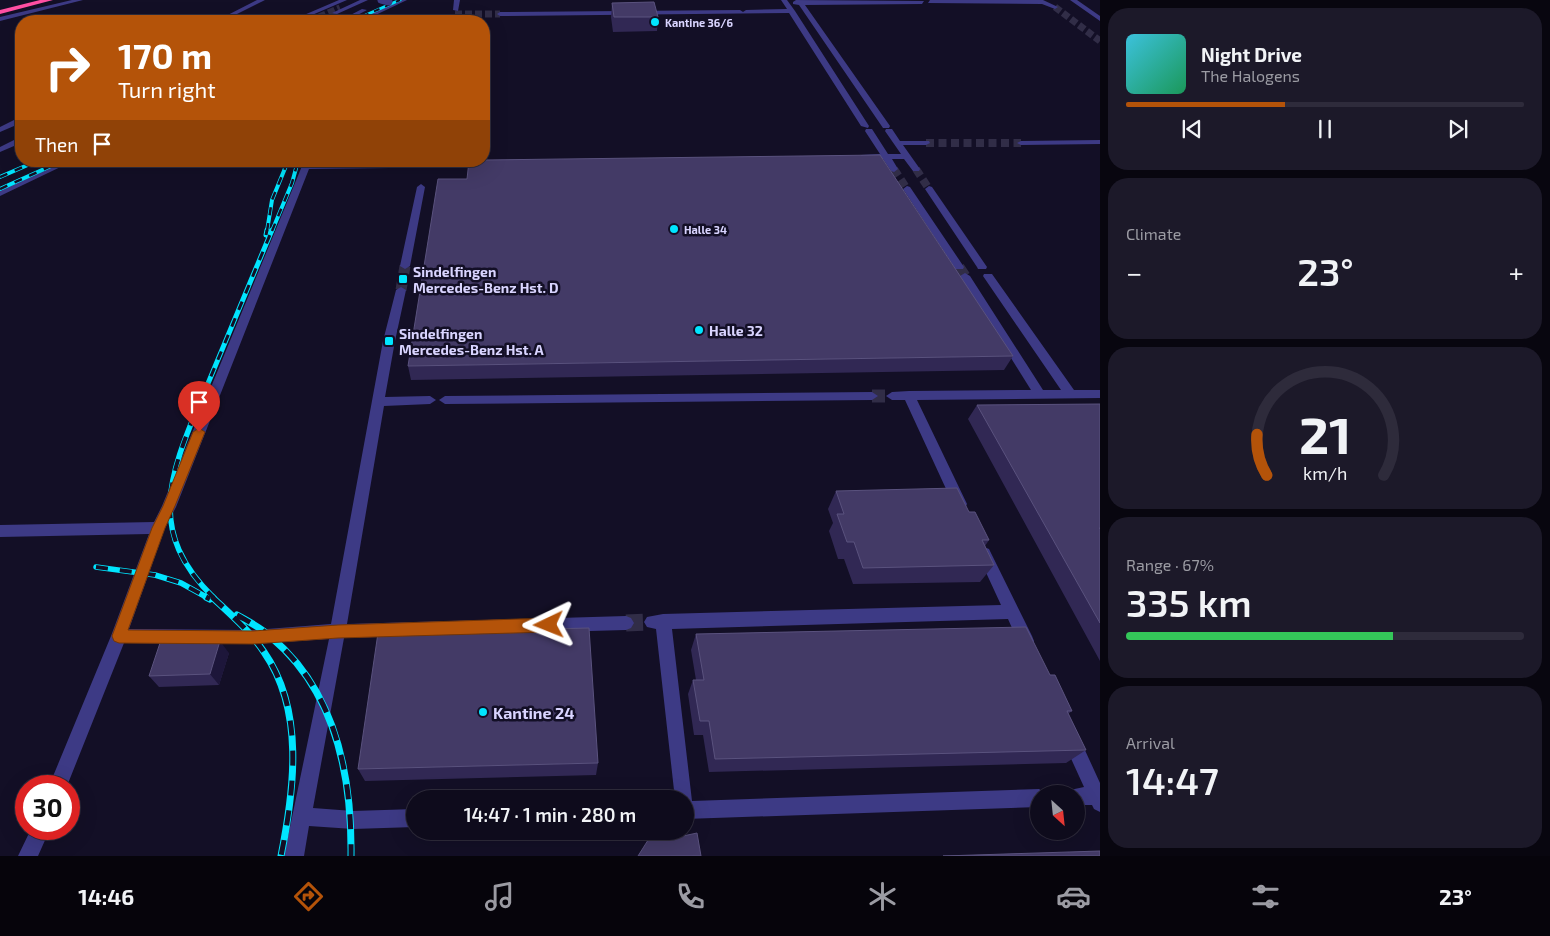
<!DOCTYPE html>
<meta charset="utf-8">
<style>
body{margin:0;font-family:"Exo 2",sans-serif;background:#1c1929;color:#f1f3f6;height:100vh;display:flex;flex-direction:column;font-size:19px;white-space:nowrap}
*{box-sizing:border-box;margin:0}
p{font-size:16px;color:#9b9ba3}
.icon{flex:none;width:28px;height:28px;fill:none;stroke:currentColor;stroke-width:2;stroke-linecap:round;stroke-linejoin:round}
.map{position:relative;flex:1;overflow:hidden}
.drawer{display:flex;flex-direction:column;gap:8px;padding:8px;background:#08060f;width:450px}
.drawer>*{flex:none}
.banner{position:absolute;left:15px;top:15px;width:475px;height:152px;border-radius:20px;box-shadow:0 5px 20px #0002,0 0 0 1px #2e2b3b;background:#b45309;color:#fff;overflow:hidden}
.needle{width:32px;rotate:153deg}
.buttons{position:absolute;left:1030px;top:785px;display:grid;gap:10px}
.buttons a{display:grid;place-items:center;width:55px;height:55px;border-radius:50%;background:#0e0b1c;box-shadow:0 5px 20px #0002,0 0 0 1px #2e2b3b;font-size:25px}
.speed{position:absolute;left:15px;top:775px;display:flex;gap:10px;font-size:25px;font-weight:700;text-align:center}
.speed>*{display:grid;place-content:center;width:65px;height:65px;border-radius:50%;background:#0e0b1c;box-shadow:0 5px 20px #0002,0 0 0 1px #2e2b3b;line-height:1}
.speed .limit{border:8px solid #d22;background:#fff;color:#111}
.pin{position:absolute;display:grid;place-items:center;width:42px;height:42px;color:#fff;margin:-51px -21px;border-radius:50% 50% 50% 0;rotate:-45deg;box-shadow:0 0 5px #0007}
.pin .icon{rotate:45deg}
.me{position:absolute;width:55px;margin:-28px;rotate:268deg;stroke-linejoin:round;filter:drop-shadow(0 0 4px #0008)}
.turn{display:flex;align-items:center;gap:18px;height:105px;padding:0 20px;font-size:22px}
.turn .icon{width:65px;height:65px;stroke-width:2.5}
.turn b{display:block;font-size:35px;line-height:42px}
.then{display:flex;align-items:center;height:48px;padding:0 20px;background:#0003;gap:10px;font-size:19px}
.big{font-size:38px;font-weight:600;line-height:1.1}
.drawer .widget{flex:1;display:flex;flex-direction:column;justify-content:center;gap:8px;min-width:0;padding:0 18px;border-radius:20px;background:#1c1929}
.drawer .dial{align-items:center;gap:0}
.dial svg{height:130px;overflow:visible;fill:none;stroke:#2e2b3b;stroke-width:7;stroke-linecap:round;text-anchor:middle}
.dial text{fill:#f1f3f6;stroke:none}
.song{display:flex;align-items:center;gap:15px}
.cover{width:60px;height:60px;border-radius:8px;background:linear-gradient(135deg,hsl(190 70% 55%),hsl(150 70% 35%))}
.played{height:5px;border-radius:2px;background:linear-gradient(90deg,#b45309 40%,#2e2b3b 40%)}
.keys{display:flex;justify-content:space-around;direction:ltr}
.heat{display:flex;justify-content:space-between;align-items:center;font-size:28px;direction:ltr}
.charge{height:8px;border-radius:4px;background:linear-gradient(90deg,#34c759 67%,#2e2b3b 0)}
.trip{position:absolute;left:406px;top:790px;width:288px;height:50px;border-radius:25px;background:#0e0b1c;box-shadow:0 5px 20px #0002,0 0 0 1px #2e2b3b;font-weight:600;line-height:50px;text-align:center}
.menu{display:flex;height:80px;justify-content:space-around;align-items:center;background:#06040b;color:#9b9ba3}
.menu .icon{width:35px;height:35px}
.menu .selected{color:#b45309}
.menu b{font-size:22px;color:#f1f3f6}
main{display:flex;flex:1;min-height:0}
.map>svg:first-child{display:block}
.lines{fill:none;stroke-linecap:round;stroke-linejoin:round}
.minor-tunnel-far4{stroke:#312d47;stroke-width:7;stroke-dasharray:7 3;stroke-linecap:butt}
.minor-tunnel-far3{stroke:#312d47;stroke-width:8;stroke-dasharray:8 4.5;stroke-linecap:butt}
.minor-tunnel-far2{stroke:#312d47;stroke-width:11;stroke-dasharray:11 5.5;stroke-linecap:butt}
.minor-tunnel-far1{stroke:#312d47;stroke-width:13;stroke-dasharray:13 7;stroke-linecap:butt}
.minor-tunnel{stroke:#312d47;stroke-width:17;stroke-dasharray:17 9;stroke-linecap:butt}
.minor{fill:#3d3a85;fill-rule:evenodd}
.motorway{fill:#ff4fa3;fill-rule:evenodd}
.rail-far4-casing{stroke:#00e5ff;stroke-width:3}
.rail-far3-casing{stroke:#00e5ff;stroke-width:4}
.rail-far2-casing{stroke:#00e5ff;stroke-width:5}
.rail-far1-casing{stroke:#00e5ff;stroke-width:5.5}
.rail-casing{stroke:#00e5ff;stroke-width:7}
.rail-far4{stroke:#130f26;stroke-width:2;stroke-dasharray:6;stroke-linecap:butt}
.rail-far3{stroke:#130f26;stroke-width:2.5;stroke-dasharray:8;stroke-linecap:butt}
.rail-far2{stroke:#130f26;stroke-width:3;stroke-dasharray:9;stroke-linecap:butt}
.rail-far1{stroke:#130f26;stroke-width:4;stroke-dasharray:12;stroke-linecap:butt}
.rail{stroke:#130f26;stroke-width:5;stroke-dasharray:15;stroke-linecap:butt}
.minor-bridge{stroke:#3d3a85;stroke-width:7}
.wall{fill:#312854}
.shaded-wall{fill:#1d163a}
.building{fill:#433a66;stroke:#5a527e}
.route{fill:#b45309;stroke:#753606}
.poi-dot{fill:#00e5ff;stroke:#130f26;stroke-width:2}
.labels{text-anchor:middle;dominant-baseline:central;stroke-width:5;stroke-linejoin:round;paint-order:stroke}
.far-poi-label{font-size:11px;font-weight:bold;fill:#d9d4ff;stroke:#130f26;text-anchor:start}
.poi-label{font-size:14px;font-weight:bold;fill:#d9d4ff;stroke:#130f26;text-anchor:start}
.near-poi-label{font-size:16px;font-weight:bold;fill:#d9d4ff;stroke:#130f26;text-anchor:start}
</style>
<main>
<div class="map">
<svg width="1100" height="856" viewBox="0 0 1100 856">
<rect width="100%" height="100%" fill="#130f26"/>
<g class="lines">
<path class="minor-tunnel-far4" d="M 1055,7 L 1100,41
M 455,14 L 500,14
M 310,21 L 340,8"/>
<path class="minor-tunnel-far3" d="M 926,143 L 1021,143
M 894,169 L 907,189
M 916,169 L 929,189"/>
<path class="minor-tunnel-far2" d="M 959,267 L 965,276
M 401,290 L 405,266"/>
<path class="minor-tunnel-far1" d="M 872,396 L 892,396"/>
<path class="minor-tunnel" d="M 626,623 L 652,622"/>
<path class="minor" d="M 72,0 L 83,0 L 0,21 L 0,17 Z
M 257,0 L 265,0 L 223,21 L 216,21 Z
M 339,0 L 347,0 L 298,21 L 290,21 Z
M 360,0 L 368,0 L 337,14 L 332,13 Z
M 399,0 L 407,0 L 363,21 L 355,21 Z
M 454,0 L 460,0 L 458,11 L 453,10 Z
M 781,0 L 787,0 L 795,11 L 869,126 L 868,128 L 861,126 L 789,13 L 500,16 L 497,14 L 500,12 L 740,10 L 743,12 L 746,10 L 787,9 Z
M 796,0 L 924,1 L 922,4 L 805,5 L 890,126 L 889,128 L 883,128 L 799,5 L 793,4 L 793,2 Z
M 930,0 L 1043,0 L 1058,7 L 1055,9 L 1042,4 L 928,3 Z
M 1070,0 L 1077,0 L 1100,16 L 1100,21 Z
M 362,9 L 367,10 L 346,21 L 339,21 Z
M 18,118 L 21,118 L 21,123 L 0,132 L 0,127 Z
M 866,129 L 872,129 L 888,154 L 901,154 L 885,131 L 886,129 L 892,129 L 900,141 L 929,141 L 930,143 L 926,145 L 903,145 L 920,169 L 919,171 L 913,171 L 904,159 L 892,159 L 898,169 L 894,172 L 891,171 L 883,159 L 861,159 L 861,155 L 880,154 L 865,131 Z
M 18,138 L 21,138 L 21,143 L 0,152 L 0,147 Z
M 1100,140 L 1100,144 L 1021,145 L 1017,143 L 1021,141 Z
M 62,161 L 73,161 L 0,196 L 0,190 Z
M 302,161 L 310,161 L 310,163 L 470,161 L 474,164 L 470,167 L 309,169 L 176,507 L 165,528 L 129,629 L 253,630 L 331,624 L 383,341 L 396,290 L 401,287 L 406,290 L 395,341 L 385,397 L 430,396 L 436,400 L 430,404 L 384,406 L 347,624 L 626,616 L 631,618 L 634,623 L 631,628 L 626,630 L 344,638 L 313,808 L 353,811 L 415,809 L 415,827 L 353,829 L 309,826 L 304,856 L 284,856 L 329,639 L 253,644 L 124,643 L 67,786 L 49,786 L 111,636 L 149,534 L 0,537 L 0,525 L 154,522 L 162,506 L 302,166 Z
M 421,184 L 425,187 L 410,266 L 405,269 L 400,266 L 417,187 Z
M 907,186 L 910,187 L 964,267 L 963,269 L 955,269 L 954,267 L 903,189 Z
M 929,186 L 932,187 L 987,267 L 986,269 L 978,269 L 977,267 L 925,189 Z
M 965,273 L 970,276 L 1043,390 L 1061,390 L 983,276 L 984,274 L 992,274 L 1074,390 L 1100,390 L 1100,398 L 917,400 L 967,504 L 965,508 L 960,510 L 955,508 L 953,504 L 905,400 L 892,400 L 886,396 L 892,392 L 909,391 L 1031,390 L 960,276 Z
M 872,392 L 878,396 L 872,400 L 445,404 L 439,400 L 445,396 Z
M 984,547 L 989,549 L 1032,636 L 1034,641 L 1032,646 L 1026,648 L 1020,646 L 1008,619 L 672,629 L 692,801 L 1039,789 L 1046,794 L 1039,794 L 1039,807 L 685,819 L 685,799 L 675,799 L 656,629 L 647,627 L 644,622 L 647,617 L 663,614 L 1001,605 L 977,553 L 979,549 Z
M 1072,732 L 1078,735 L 1100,783 L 1100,812 L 1094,809 L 1092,805 L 1076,805 L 1076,794 L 1068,794 L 1070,790 L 1084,787 L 1063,741 L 1066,735 Z
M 31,829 L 50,829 L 38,856 L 18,856 Z"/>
<path class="motorway" d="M 40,0 L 53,0 L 0,14 L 0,10 Z"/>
<g class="rail-far4-casing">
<path id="rail-far4" d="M 352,21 L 400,0"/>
</g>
<g class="rail-far3-casing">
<path id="rail-far3" d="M 0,177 L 37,161
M 0,189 L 62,161
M 267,231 L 272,200 L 288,161
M 272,231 L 292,183 L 298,161"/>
</g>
<g class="rail-far2-casing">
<path id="rail-far2" d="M 266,235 L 267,230
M 204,393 L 272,230"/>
</g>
<g class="rail-far1-casing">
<path id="rail-far1" d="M 204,392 C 172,470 143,529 214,598
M 96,567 L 155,575 L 181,583 L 208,598"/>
</g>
<g class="rail-casing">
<path id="rail" d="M 206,597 L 210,599
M 212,597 C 230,614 250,631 264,652 C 305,711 294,791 281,856
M 237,615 C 249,622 262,628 272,638 C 336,692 352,776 351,856"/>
</g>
<use href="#rail-far4" class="rail-far4"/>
<use href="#rail-far3" class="rail-far3"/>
<use href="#rail-far2" class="rail-far2"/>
<use href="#rail-far1" class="rail-far1"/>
<use href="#rail" class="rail"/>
<path class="minor-bridge" d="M 381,0 L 389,2"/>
</g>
<path class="wall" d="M 612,3 L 658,17 L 657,31 L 613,32 L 611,17 Z
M 1013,356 L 1004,370 L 411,380 L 408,366 Z
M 1100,404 L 1100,661 L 968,419 L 977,405 Z
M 836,491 L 969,512 L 989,540 L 985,546 L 994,565 L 980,582 L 853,584 L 844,559 L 838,559 L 829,531 L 833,523 L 828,509 Z
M 696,634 L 1050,675 L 1072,711 L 1068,714 L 1086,750 L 1066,763 L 709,772 L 703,735 L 694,735 L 688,694 L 693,680 L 696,680 L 691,650 Z
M 229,653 L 219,685 L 159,687 L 149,676 Z
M 598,763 L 596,775 L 365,781 L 358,769 Z"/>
<path class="shaded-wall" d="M 220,641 L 229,653 L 219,685 L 210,674 Z"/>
<path class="building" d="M 654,2 L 658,17 L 614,17 L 612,3 Z
M 880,155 L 1013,356 L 408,366 L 438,179 L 467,179 L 469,161 L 484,161 L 484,160 Z
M 1100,404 L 1100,528 L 1099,528 L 1100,529 L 1100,623 L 977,405 Z
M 957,488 L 969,512 L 975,512 L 989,540 L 982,540 L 994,565 L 863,568 L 854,542 L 847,542 L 837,514 L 844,514 L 836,491 Z
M 1026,627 L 1050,675 L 1055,675 L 1072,711 L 1067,711 L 1086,750 L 715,759 L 709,721 L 700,721 L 693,680 L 704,680 L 696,634 Z
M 589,628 L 598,763 L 358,769 L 378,633 Z
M 220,641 L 210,674 L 149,676 L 160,643 Z
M 697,833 L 701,856 L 638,856 L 650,837 L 683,836 Z
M 1100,851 L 1100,856 L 943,856 Z"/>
<path class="route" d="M 199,428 L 205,432 L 175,506 L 165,528 L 128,630 L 253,631 L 338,625 L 549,618 L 554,620 L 556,625 L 554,630 L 549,632 L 338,638 L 253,644 L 119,643 L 114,641 L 112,636 L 152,528 L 163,506 L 193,432 Z"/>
<g class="poi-dot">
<circle cx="655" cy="22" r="5"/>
<circle cx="674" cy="229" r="5"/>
<rect x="398" y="274" width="10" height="10" rx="2.5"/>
<circle cx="699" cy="330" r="5"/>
<rect x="384" y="336" width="10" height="10" rx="2.5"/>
<circle cx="483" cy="712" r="5"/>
</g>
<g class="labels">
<g class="far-poi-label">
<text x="665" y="22">Kantine 36/6</text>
<text x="684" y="229">Halle 34</text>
</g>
<g class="poi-label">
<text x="413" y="271">Sindelfingen<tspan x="413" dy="16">Mercedes-Benz Hst. D</tspan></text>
<text x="709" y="330">Halle 32</text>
<text x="399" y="333">Sindelfingen<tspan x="399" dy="16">Mercedes-Benz Hst. A</tspan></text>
</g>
<g class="near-poi-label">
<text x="493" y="712">Kantine 24</text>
</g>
</g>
</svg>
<div class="buttons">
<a><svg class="needle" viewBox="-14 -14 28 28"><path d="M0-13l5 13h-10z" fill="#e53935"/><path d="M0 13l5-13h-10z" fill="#9b9ba3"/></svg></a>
</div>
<div class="speed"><div class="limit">30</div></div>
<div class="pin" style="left:199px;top:432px;background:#d93025"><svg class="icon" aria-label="arrive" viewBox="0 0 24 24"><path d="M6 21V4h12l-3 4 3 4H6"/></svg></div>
<svg class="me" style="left:549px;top:625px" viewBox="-20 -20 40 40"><path d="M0-17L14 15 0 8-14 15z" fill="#b45309" stroke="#fff" stroke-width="4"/></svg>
<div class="trip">14:47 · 1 min · 280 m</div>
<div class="banner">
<div class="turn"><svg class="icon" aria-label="right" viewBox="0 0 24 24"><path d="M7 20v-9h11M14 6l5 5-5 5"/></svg><div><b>170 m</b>Turn right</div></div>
<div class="then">Then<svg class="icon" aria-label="arrive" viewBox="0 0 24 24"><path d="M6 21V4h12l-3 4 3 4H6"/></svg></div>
</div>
</div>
<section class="drawer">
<div class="widget">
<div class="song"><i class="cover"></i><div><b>Night Drive</b><p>The Halogens</p></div></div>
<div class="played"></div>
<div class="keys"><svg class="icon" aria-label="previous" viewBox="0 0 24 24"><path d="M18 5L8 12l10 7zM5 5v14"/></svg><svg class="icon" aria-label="pause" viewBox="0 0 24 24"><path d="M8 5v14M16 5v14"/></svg><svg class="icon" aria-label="next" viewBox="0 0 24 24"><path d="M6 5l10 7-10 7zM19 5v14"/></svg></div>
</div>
<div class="widget"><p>Climate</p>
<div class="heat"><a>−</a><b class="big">23°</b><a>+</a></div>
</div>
<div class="widget dial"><svg viewBox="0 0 100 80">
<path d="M14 69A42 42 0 1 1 86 69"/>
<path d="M14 69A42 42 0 0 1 8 44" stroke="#b45309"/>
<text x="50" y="56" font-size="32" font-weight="700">21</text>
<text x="50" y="72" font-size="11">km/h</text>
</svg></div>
<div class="widget"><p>Range · 67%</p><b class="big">335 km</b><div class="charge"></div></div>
<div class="widget"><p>Arrival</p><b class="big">14:47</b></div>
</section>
</main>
<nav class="menu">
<b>14:46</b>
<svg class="icon selected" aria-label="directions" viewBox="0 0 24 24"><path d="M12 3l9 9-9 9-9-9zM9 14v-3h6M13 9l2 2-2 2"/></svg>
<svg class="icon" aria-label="music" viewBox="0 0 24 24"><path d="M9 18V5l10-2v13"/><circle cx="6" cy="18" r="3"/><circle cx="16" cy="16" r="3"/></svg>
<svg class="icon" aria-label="phone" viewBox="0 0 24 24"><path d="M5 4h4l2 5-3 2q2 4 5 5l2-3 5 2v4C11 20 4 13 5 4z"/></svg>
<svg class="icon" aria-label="climate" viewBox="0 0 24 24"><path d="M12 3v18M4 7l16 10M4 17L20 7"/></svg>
<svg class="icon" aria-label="car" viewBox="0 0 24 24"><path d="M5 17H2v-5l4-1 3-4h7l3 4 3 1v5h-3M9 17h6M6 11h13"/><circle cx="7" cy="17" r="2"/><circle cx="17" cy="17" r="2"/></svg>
<svg class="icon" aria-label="filters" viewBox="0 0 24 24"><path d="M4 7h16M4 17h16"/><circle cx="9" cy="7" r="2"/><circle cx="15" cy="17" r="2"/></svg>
<b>23°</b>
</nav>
